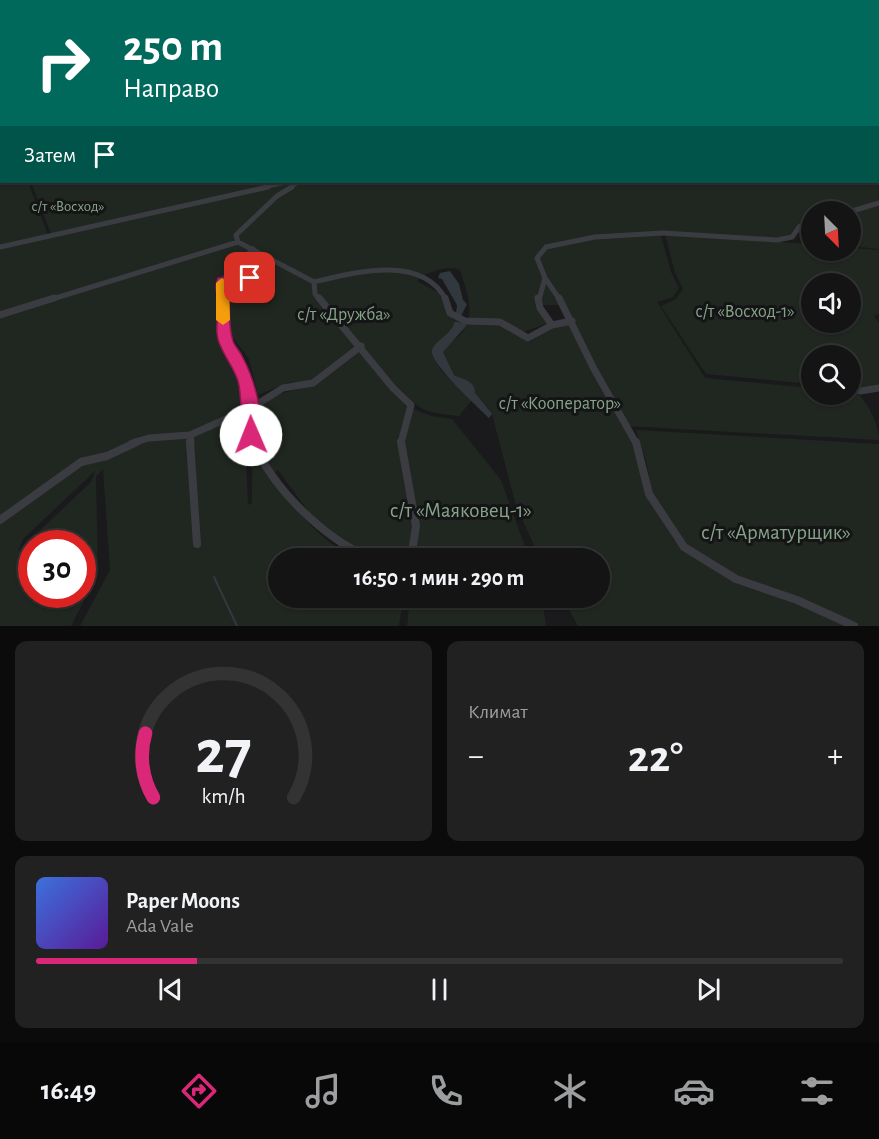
<!DOCTYPE html>
<html lang="ru">
<meta charset="utf-8">
<style>
body{margin:0;font-family:"Alegreya Sans",sans-serif;background:#212122;color:#f1f3f6;height:100vh;display:flex;flex-direction:column;font-size:22px;white-space:nowrap}
*{box-sizing:border-box;margin:0}
p{font-size:20px;color:#9d9ea0}
.icon{flex:none;width:33px;height:33px;fill:none;stroke:currentColor;stroke-width:2;stroke-linecap:round;stroke-linejoin:round}
.map{position:relative;height:626px;overflow:hidden}
.drawer{display:flex;flex-direction:column;gap:15px;padding:15px;background:#0b0b0c;flex:1}
.drawer>*{flex:none}
.top-card{position:absolute;left:0px;top:0px;width:879px;height:183px;box-shadow:0 2px 4px #0004,0 0 0 2px #333334;background:#00695c;color:#fff;overflow:hidden}
.needle{width:39px;rotate:156deg}
.tools{position:absolute;left:801px;top:201px;display:grid;gap:12px}
.tools a{display:grid;place-items:center;width:60px;height:60px;border-radius:50%;background:#141415;box-shadow:0 2px 4px #0004,0 0 0 2px #333334;font-size:30px}
.speed{position:absolute;left:18px;top:530px;display:flex;gap:12px;font-size:30px;font-weight:700;text-align:center}
.speed>*{display:grid;place-content:center;width:78px;height:78px;border-radius:50%;background:#141415;box-shadow:0 2px 4px #0004,0 0 0 2px #333334;line-height:1}
.speed .limit{border:9px solid #d22;background:#fff;color:#111}
.pin{position:absolute;display:grid;place-items:center;width:51px;height:51px;color:#fff;margin:-26px;border-radius:12px;box-shadow:0 3px 9px #0006}
.me{position:absolute;width:66px;margin:-33px;rotate:359deg;stroke-linejoin:round;filter:drop-shadow(0 0 4px #0008)}
.turn{display:flex;align-items:center;gap:21px;height:126px;padding:0 24px;font-size:27px}
.turn .icon{width:78px;height:78px;stroke-width:2.5}
.turn b{display:block;font-size:42px;line-height:51px}
.then{display:flex;align-items:center;height:57px;padding:0 24px;background:#0003;gap:12px;font-size:22px}
.big{font-size:45px;font-weight:700;line-height:1.1}
.drawer .widget{flex:1;display:flex;flex-direction:column;justify-content:center;gap:9px;min-width:0;padding:0 21px;border-radius:12px;background:#212122}
.drawer .dial{align-items:center;gap:0}
.dial svg{height:156px;overflow:visible;fill:none;stroke:#333334;stroke-width:7;stroke-linecap:round;text-anchor:middle}
.dial text{fill:#f1f3f6;stroke:none}
.song{display:flex;align-items:center;gap:18px}
.cover{width:72px;height:72px;border-radius:9px;background:linear-gradient(135deg,hsl(220 70% 55%),hsl(270 70% 35%))}
.played{height:6px;border-radius:3px;background:linear-gradient(90deg,#db2777 20%,#333334 20%)}
.keys{display:flex;justify-content:space-around;direction:ltr}
.heat{display:flex;justify-content:space-between;align-items:center;font-size:33px;direction:ltr}
.drawer .tiles{flex:1;display:grid;gap:15px;grid-template-columns:1fr 1fr}
.widget:last-child{grid-column:span 2}
.trip{position:absolute;left:268px;top:548px;width:342px;height:60px;border-radius:30px;background:#141415;box-shadow:0 2px 4px #0004,0 0 0 2px #333334;font-weight:700;line-height:60px;text-align:center}
.menu{display:flex;height:96px;justify-content:space-around;align-items:center;background:#080808;color:#9d9ea0}
.menu .icon{width:42px;height:42px}
.menu .selected{color:#db2777}
.menu b{font-size:27px;color:#f1f3f6}
.map>svg:first-child{display:block}
.green{fill:#202721;fill-rule:evenodd}
.water{fill:#31393f}
.lines{fill:none;stroke-linecap:round;stroke-linejoin:round}
.stream{stroke:#31393f;stroke-width:2}
.minor-far3{stroke:#3b3c41;stroke-width:4}
.minor-far2{stroke:#3b3c41;stroke-width:5}
.minor-far1{stroke:#3b3c41;stroke-width:7}
.minor{stroke:#3b3c41;stroke-width:8}
.secondary{fill:#494b50;fill-rule:evenodd}
.route{fill:#db2777;stroke:#8e194d;stroke-width:1.5}
.slow{fill:#f59e0b}
.labels{text-anchor:middle;dominant-baseline:central;stroke-width:6;stroke-linejoin:round;paint-order:stroke}
.far-park-label{font-size:15px;fill:#86a488;stroke:#151517}
.park-label{font-size:18px;fill:#86a488;stroke:#151517}
.near-park-label{font-size:21px;fill:#86a488;stroke:#151517}
</style>
<div class="map">
<svg width="879" height="626" viewBox="0 0 879 626">
<rect width="100%" height="100%" fill="#1a1a1c"/>
<path class="green" d="M 0,179 L 28,182 L 48,235 L 0,246 Z
M 878,179 L 879,202 L 844,211 L 812,212 L 811,221 L 792,234 L 779,238 L 660,232 L 671,272 L 679,288 L 673,297 L 657,302 L 705,378 L 811,388 L 812,394 L 855,392 C 868,401 879,425 879,440 L 626,426 L 635,444 L 645,493 L 675,542 L 681,538 L 652,494 L 646,460 L 636,430 L 879,444 L 879,626 L 578,626 L 562,597 L 600,597 L 600,558 L 540,558 L 516,506 L 492,414 L 463,380 L 454,375 L 443,352 C 447,344 454,341 460,335 C 477,317 467,291 460,270 C 449,265 425,272 417,281 L 439,293 L 447,313 L 455,321 C 450,335 439,342 432,355 L 442,372 L 472,400 L 459,416 C 443,414 425,414 413,402 C 407,397 405,393 398,390 L 394,394 L 407,405 L 403,441 L 413,409 L 431,416 L 452,419 L 501,480 L 529,558 L 386,558 L 356,549 L 311,515 L 278,470 L 270,475 C 294,506 320,545 359,558 L 279,558 L 279,597 L 403,597 L 399,626 L 80,626 L 110,570 L 103,469 L 96,477 L 98,573 L 71,626 L 0,626 L 0,248 L 292,182 L 878,182 ZM 220,284 L 231,335 L 249,359 L 258,395 L 290,382 L 306,387 C 291,392 271,393 260,407 C 252,415 252,488 252,503 L 248,505 L 244,419 L 214,421 L 245,408 C 245,383 231,365 222,343 C 216,327 218,303 217,287 ZM 535,305 L 566,305 L 566,324 L 550,329 L 530,342 L 518,334 L 548,323 ZM 95,471 L 91,482 L 18,551 L 23,539 ZM 32,543 L 82,543 L 82,594 L 32,594 Z
M 31,182 L 283,182 L 51,234 Z
M 879,205 L 879,249 L 851,246 L 851,213 Z
M 665,234 L 811,244 L 812,250 L 850,250 L 851,248 L 879,250 L 879,314 L 874,316 L 879,323 L 879,385 L 851,388 L 850,356 L 812,356 L 811,384 L 706,374 L 661,306 L 676,299 L 683,289 L 675,273 ZM 812,284 L 850,284 L 850,322 L 812,322 Z
M 410,597 L 542,597 L 546,626 L 407,626 Z"/>
<path class="water" d="M 450,271 L 459,284 L 463,300 L 467,304 L 461,316 L 456,313 L 457,305 L 442,279 L 438,278 L 440,273 Z
M 455,321 L 467,325 L 443,352 L 454,375 C 463,380 475,380 475,393 L 492,414 L 489,418 C 479,408 428,362 432,350 C 437,338 450,337 455,321 Z"/>
<g class="lines">
<path class="stream" d="M 214,577 L 237,626"/>
<path class="minor-far3" d="M 261,188 L 288,182
M 289,188 L 299,182"/>
<path class="minor-far2" d="M 292,187 L 277,196 L 236,235 L 238,242 L 314,282 L 315,294 L 320,300
M 849,212 L 879,203
M 0,247 L 268,187
M 222,281 L 250,278 L 254,283
M 314,282 C 353,273 422,253 446,300
M 49,300 L 238,242
M 223,300 L 224,278 L 253,249
M 539,300 L 545,278
M 560,300 L 545,278 L 537,258 L 546,247 L 595,237 L 663,233 L 777,240 L 792,237 L 800,226 L 812,223"/>
<path class="minor-far1" d="M 223,298 L 226,340 L 246,381 L 250,429 L 254,443
M 319,298 L 393,388 L 411,405 L 401,443
M 445,298 L 450,313 L 465,321 L 500,322 L 528,338 L 552,325 L 572,321
M 538,298 L 540,308 L 552,325
M 559,298 L 594,369 L 636,443
M 0,315 L 54,298
M 860,391 L 879,388
M 190,435 L 191,443
M 132,443 L 149,438 L 190,435 L 251,408 L 283,388 L 313,383 L 361,346"/>
<path class="minor" d="M 190,442 L 197,544
M 253,442 C 274,490 322,536 369,558
M 401,442 L 416,526 L 411,558
M 636,442 L 649,494 L 684,547 L 736,579 L 797,600 L 854,626
M 0,520 L 81,462 L 107,456 L 137,442"/>
<path class="secondary" d="M 878,172 L 879,172 L 879,177 L 878,177 Z"/>
</g>
<linearGradient id="sky" x2="0" y2="1"><stop stop-color="#0e0e0f"/><stop offset="0.53" stop-color="#383e4b"/><stop offset="1" stop-color="#383e4b" stop-opacity="0"/></linearGradient>
<rect width="879" height="188" fill="url(#sky)"/>
<path class="route" d="M 250,274 L 256,278 L 254,281 L 228,286 C 231,304 227,323 233,341 C 235,347 240,351 242,356 C 253,376 267,419 257,441 L 251,443 L 245,441 C 239,427 243,398 238,381 C 234,368 226,359 221,347 C 213,332 219,317 218,301 C 217,293 214,286 218,278 Z"/>
<path class="slow" d="M 222,278 L 229,283 L 230,320 L 223,325 L 216,320 L 216,283 Z"/>
<g class="labels">
<g class="far-park-label">
<text x="68" y="206">с/т «Восход»</text>
</g>
<g class="park-label">
<text x="745" y="312">с/т «Восход-1»</text>
<text x="344" y="315">с/т «Дружба»</text>
<text x="560" y="404">с/т «Кооператор»</text>
</g>
<g class="near-park-label">
<text x="461" y="510">с/т «Маяковец-1»</text>
<text x="776" y="532">с/т «Арматурщик»</text>
</g>
</g>
</svg>
<div class="tools">
<a><svg class="needle" viewBox="-14 -14 28 28"><path d="M0-13l5 13h-10z" fill="#e53935"/><path d="M0 13l5-13h-10z" fill="#9d9ea0"/></svg></a>
<a><svg class="icon" aria-label="sound" viewBox="0 0 24 24"><path d="M4 9h4l5-4v14l-5-4H4zM17 9q2 3 0 6"/></svg></a>
<a><svg class="icon" aria-label="search" viewBox="0 0 24 24"><circle cx="10" cy="10" r="6"/><path d="M15 15l6 6"/></svg></a>
</div>
<div class="speed"><div class="limit">30</div></div>
<div class="pin" style="left:250px;top:278px;background:#d93025"><svg class="icon" aria-label="arrive" viewBox="0 0 24 24"><path d="M6 21V4h12l-3 4 3 4H6"/></svg></div>
<svg class="me" style="left:251px;top:435px" viewBox="-20 -20 40 40"><circle r="19" fill="#fff"/><path d="M0-13L10 11 0 6-10 11z" fill="#db2777"/></svg>
<div class="trip">16:50 · 1 мин · 290 m</div>
<div class="top-card">
<div class="turn"><svg class="icon" aria-label="right" viewBox="0 0 24 24"><path d="M7 20v-9h11M14 6l5 5-5 5"/></svg><div><b>250 m</b>Направо</div></div>
<div class="then">Затем<svg class="icon" aria-label="arrive" viewBox="0 0 24 24"><path d="M6 21V4h12l-3 4 3 4H6"/></svg></div>
</div>
</div>
<section class="drawer">
<div class="tiles">
<div class="widget dial"><svg viewBox="0 0 100 80">
<path d="M14 69A42 42 0 1 1 86 69"/>
<path d="M14 69A42 42 0 0 1 10 36" stroke="#db2777"/>
<text x="50" y="56" font-size="32" font-weight="700">27</text>
<text x="50" y="72" font-size="11">km/h</text>
</svg></div>
<div class="widget"><p>Климат</p>
<div class="heat"><a>−</a><b class="big">22°</b><a>+</a></div>
</div>
<div class="widget">
<div class="song"><i class="cover"></i><div><b>Paper Moons</b><p>Ada Vale</p></div></div>
<div class="played"></div>
<div class="keys"><svg class="icon" aria-label="previous" viewBox="0 0 24 24"><path d="M18 5L8 12l10 7zM5 5v14"/></svg><svg class="icon" aria-label="pause" viewBox="0 0 24 24"><path d="M8 5v14M16 5v14"/></svg><svg class="icon" aria-label="next" viewBox="0 0 24 24"><path d="M6 5l10 7-10 7zM19 5v14"/></svg></div>
</div>
</div>
</section>
<nav class="menu">
<b>16:49</b>
<svg class="icon selected" aria-label="directions" viewBox="0 0 24 24"><path d="M12 3l9 9-9 9-9-9zM9 14v-3h6M13 9l2 2-2 2"/></svg>
<svg class="icon" aria-label="music" viewBox="0 0 24 24"><path d="M9 18V5l10-2v13"/><circle cx="6" cy="18" r="3"/><circle cx="16" cy="16" r="3"/></svg>
<svg class="icon" aria-label="phone" viewBox="0 0 24 24"><path d="M5 4h4l2 5-3 2q2 4 5 5l2-3 5 2v4C11 20 4 13 5 4z"/></svg>
<svg class="icon" aria-label="climate" viewBox="0 0 24 24"><path d="M12 3v18M4 7l16 10M4 17L20 7"/></svg>
<svg class="icon" aria-label="car" viewBox="0 0 24 24"><path d="M5 17H2v-5l4-1 3-4h7l3 4 3 1v5h-3M9 17h6M6 11h13"/><circle cx="7" cy="17" r="2"/><circle cx="17" cy="17" r="2"/></svg>
<svg class="icon" aria-label="filters" viewBox="0 0 24 24"><path d="M4 7h16M4 17h16"/><circle cx="9" cy="7" r="2"/><circle cx="15" cy="17" r="2"/></svg>
</nav>
